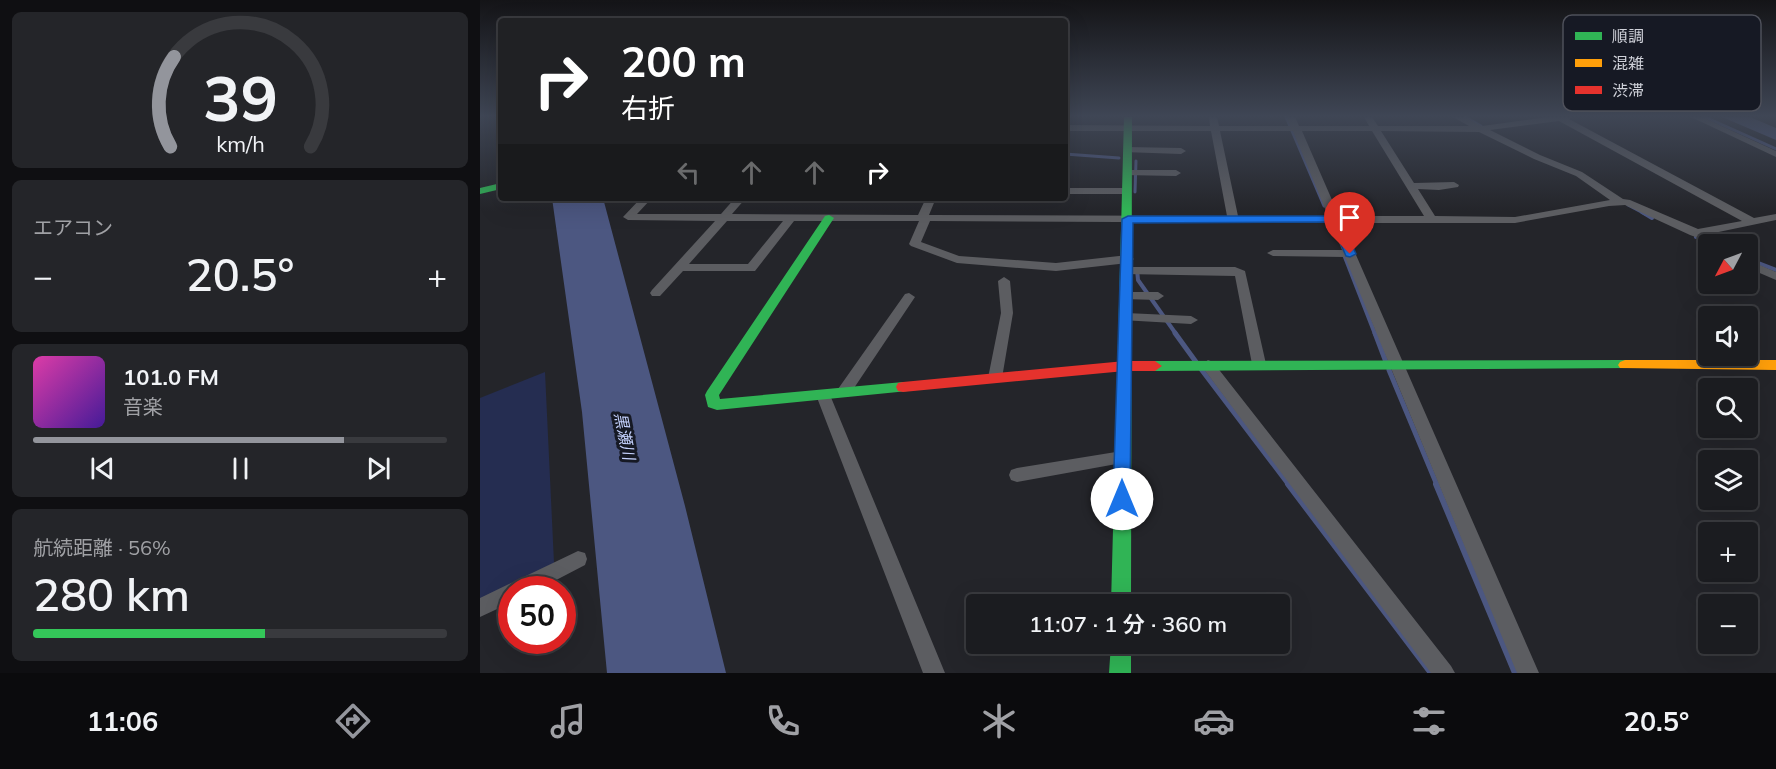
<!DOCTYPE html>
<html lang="ja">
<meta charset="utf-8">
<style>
body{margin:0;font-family:Mulish,"Noto Sans JP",sans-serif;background:#242529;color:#f1f3f6;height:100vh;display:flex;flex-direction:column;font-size:22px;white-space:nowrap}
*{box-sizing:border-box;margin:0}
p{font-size:20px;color:#a0a1a5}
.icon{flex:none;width:33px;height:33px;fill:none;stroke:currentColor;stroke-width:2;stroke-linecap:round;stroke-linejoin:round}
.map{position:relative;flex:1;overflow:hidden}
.details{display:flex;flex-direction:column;gap:12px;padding:12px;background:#0f0f12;width:480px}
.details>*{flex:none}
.guide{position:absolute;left:18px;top:18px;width:570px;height:183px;border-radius:6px;box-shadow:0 6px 24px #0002,0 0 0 2px #393a3e;background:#202124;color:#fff;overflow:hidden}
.needle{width:39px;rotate:229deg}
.tools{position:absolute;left:1218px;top:234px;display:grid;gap:12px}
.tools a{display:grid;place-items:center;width:60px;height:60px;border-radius:6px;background:#1b1c20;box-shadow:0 6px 24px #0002,0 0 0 2px #393a3e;font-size:30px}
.speed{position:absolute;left:18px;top:576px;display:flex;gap:12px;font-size:30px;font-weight:700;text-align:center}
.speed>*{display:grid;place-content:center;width:78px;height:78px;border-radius:50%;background:#1b1c20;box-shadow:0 6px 24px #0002,0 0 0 2px #393a3e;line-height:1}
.speed .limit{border:9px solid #d22;background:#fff;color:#111}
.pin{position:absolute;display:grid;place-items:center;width:51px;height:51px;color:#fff;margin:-62px -26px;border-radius:50% 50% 50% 0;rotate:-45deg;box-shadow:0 0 6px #0007}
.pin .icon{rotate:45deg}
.me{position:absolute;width:66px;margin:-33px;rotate:0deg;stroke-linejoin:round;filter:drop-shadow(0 0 4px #0008)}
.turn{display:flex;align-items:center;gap:21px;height:126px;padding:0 24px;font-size:27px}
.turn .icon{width:78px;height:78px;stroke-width:2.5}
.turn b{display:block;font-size:42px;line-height:51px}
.lanes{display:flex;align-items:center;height:57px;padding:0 24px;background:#0003;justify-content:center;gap:30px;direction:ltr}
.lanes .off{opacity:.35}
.big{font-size:45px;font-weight:600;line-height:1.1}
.details .widget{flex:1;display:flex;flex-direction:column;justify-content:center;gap:9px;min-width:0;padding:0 21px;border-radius:9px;background:#242529}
.details .dial{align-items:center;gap:0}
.dial svg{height:156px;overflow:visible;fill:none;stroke:#393a3e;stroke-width:7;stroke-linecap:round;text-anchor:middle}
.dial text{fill:#f1f3f6;stroke:none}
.song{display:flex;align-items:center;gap:18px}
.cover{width:72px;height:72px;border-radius:9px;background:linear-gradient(135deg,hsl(320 70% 55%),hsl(260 70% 35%))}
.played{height:6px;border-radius:3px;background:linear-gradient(90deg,#93959c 75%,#393a3e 75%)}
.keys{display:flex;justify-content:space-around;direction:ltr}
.heat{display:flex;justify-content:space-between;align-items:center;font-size:33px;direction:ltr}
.charge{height:9px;border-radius:4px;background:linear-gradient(90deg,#34c759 56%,#393a3e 0)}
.trip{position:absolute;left:486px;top:594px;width:324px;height:60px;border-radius:6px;background:#1b1c20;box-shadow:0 6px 24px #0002,0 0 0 2px #393a3e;font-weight:600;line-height:60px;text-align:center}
.menu{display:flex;height:96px;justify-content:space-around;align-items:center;background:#0b0b0d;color:#a0a1a5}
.menu .icon{width:42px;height:42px}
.menu .on{color:#93959c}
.menu b{font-size:27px;color:#f1f3f6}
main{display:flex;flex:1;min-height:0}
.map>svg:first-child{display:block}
.green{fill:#252d51}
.water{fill:#4c5781}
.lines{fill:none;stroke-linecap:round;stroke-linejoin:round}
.stream-far3{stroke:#4c5781;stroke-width:3}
.stream-far2{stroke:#4c5781;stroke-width:4}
.stream-far1{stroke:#4c5781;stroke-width:5}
.stream{stroke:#4c5781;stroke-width:6}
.street{fill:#5c5d61;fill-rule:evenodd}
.fast{fill:#30b455;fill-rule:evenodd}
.slow{fill:#ff9f0a;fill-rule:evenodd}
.jam{fill:#e5322d;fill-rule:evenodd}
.route{fill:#1a73e8;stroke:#114b97;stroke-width:1.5}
.labels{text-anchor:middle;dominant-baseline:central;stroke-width:6;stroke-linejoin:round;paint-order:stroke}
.water-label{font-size:16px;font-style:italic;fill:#c4d1fd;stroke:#161924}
.key{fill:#161924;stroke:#4e505a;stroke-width:1.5}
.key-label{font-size:16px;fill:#cfd1d9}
</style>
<main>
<section class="details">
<div class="widget dial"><svg viewBox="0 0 100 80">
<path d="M14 69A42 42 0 1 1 86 69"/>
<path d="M14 69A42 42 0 0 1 16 23" stroke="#93959c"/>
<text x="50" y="56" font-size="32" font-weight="700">39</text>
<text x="50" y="72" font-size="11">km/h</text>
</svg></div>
<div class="widget"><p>エアコン</p>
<div class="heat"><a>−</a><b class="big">20.5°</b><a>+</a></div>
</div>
<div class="widget">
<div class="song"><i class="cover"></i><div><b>101.0 FM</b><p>音楽</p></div></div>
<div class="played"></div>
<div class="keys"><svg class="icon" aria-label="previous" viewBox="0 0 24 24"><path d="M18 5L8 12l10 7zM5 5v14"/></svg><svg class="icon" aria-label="pause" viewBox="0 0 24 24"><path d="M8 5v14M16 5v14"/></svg><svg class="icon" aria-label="next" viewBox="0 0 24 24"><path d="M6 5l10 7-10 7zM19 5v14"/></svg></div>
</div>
<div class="widget"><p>航続距離 · 56%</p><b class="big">280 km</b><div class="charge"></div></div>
</section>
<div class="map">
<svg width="1296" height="673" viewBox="0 0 1296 673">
<rect width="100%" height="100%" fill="#24252a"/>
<path class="green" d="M 65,372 L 74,563 L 0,600 L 0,398 Z"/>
<path class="water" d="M 1242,117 L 1270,117 L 1296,128 L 1296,140 Z
M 72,198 L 123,198 L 205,506 L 246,673 L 127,673 L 102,412 Z"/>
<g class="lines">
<path class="stream-far3" d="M 806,117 L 844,206
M 985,117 L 1001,126
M 1225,117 L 1296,149
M 585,154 L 639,158
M 655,192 L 656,161
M 1148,205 L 1165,214"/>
<path class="stream-far2" d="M 1162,212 L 1172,218
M 1216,237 L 1233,244
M 863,252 L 895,334
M 1268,259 L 1296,270
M 657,269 L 658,280 L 696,334"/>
<path class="stream-far1" d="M 695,333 L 716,362
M 895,333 L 906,362
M 721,369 L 809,485
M 909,370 L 957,485"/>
<path class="stream" d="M 808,484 L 951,673
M 956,484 L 1035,673"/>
<path class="street" d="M 729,117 L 737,117 L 739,126 L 810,126 L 807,117 L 815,117 L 819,126 L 889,126 L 884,117 L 892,117 L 898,126 L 989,126 L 973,117 L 984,117 L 1002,126 L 1068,117 L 1092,117 L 1089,119 L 1274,218 L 1296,214 L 1296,220 L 1229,234 L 1247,242 L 1248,244 L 1235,244 L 1210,235 L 1145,205 L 1129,206 L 1035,223 L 862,223 L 1059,673 L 1037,673 L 865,257 L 793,256 L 787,253 L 793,250 L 862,250 L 851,223 L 450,221 L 441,242 L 479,256 L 576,263 L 648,255 L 654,259 L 648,263 L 576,271 L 477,263 L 431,246 L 429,244 L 439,221 L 314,221 L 275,271 L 203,271 L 180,296 L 172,296 L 170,293 L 172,290 L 235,221 L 148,220 L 143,217 L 161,198 L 172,198 L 157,214 L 241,214 L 255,198 L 266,198 L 252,214 L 438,215 L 446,198 L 456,198 L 449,215 L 747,216 L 731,131 L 585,131 L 585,125 L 730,126 ZM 1079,121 L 1262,221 L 1218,229 L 1150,200 L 1143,199 L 1102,172 L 1060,155 L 1010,130 ZM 740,131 L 813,131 L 848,216 L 758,216 ZM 822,131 L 892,131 L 944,216 L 859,216 ZM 901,131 L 999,132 L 1054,159 L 1096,176 L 1130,200 L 1035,217 L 955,216 L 938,189 L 959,190 L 978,187 L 979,185 L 974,182 L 934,183 ZM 247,221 L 303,221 L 268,264 L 209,264 Z
M 1211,117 L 1222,117 L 1296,151 L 1296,157 Z
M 647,147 L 701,148 L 706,151 L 701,154 L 644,152 L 644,148 Z
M 647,170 L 696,170 L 701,173 L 696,176 L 644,175 L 644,171 Z
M 585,188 L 647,188 L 652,191 L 647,194 L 585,194 Z
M 1268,260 L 1296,272 L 1296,280 L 1268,268 Z
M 648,267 L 755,267 L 765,271 L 786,364 L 784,367 L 774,367 L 772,364 L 755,276 L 644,274 L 642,271 Z
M 524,277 L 530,281 L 533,313 L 522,378 L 520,382 L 510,382 L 508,378 L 521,313 L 518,281 Z
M 647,292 L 678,292 L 684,296 L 678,300 L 643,299 L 641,296 Z
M 429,293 L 435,297 L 368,397 L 358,397 L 356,393 L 358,389 L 425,294 Z
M 646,313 L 711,316 L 718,320 L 711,324 L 641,320 L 639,317 Z
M 728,360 L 733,362 L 971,666 L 975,673 L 951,673 L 723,368 L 721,365 Z
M 343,390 L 348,391 L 350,395 L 465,673 L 443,673 L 336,395 L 338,391 Z
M 642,451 L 648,453 L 650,457 L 648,461 L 642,463 L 537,482 L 531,480 L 529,475 L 531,470 L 537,468 Z
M 98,551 L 105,553 L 107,559 L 105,565 L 57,590 L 32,590 L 32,602 L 0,617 L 0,598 Z"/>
<path class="fast" d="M 644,117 L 652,117 L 651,604 L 631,604 Z
M 21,183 L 21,189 L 0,194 L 0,188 Z
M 349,215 L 354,218 L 239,395 L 240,399 L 423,382 L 428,383 L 430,387 L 428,391 L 237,410 L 228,407 L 225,395 L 227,391 L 345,216 Z
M 1145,360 L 1150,362 L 1152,365 L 1150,368 L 675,371 L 668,366 L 675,361 Z
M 631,644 L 651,644 L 651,673 L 629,673 Z"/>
<path class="slow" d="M 1145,360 L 1296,360 L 1296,370 L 1140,368 L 1138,365 L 1140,362 Z"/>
<path class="jam" d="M 645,361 L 675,361 L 682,366 L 675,371 L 645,371 L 423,392 L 418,391 L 416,387 L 418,383 L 423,382 Z"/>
</g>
<linearGradient id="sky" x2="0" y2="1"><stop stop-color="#141417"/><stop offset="0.55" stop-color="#3f4655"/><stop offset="1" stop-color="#3f4655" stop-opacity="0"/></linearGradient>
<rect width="1296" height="211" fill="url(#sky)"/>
<path class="route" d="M 648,216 L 855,216 L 861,219 L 876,254 L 870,257 L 866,256 L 851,222 L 653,223 L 650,499 L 648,504 L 642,506 L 636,504 L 633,499 L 642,219 Z"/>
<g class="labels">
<g class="water-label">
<text transform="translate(145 436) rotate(79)">黒瀬川</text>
</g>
</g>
<rect x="1083" y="15" width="198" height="96" rx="9" class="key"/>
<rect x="1095" y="32" width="27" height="8" fill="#30b455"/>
<rect x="1095" y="59" width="27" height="8" fill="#ff9f0a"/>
<rect x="1095" y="86" width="27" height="8" fill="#e5322d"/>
<g class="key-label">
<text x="1132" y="42">順調</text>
<text x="1132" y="69">混雑</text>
<text x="1132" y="96">渋滞</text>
</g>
</svg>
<div class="tools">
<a><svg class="needle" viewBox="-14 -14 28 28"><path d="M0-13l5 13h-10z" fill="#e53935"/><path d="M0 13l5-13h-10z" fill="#a0a1a5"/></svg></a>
<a><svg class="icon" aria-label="sound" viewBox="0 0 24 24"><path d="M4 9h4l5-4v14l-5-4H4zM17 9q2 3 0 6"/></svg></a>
<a><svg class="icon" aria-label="search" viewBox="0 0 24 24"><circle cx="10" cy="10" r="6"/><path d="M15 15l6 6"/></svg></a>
<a><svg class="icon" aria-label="layers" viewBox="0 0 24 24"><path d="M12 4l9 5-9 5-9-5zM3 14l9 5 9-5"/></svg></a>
<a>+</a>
<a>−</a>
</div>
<div class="speed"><div class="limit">50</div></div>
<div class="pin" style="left:870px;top:254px;background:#d93025"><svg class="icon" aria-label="arrive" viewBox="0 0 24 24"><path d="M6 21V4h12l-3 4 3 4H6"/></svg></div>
<svg class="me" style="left:642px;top:499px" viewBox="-20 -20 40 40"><circle r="19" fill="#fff"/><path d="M0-13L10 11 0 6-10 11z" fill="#1a73e8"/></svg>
<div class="trip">11:07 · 1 分 · 360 m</div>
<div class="guide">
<div class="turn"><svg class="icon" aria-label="right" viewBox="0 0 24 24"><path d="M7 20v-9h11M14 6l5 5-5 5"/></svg><div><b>200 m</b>右折</div></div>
<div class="lanes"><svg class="icon off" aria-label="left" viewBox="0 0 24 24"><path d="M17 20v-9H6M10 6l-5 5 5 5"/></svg><svg class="icon off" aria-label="ahead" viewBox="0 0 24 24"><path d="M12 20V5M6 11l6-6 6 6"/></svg><svg class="icon off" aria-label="ahead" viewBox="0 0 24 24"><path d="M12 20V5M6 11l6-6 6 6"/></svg><svg class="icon" aria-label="right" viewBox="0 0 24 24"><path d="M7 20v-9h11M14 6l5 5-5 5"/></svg></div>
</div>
</div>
</main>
<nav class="menu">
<b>11:06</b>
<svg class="icon on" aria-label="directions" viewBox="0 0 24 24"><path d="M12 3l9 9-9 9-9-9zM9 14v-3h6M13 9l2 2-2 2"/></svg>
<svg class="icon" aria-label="music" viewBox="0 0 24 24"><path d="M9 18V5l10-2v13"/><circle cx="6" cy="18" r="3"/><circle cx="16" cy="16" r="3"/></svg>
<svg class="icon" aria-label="phone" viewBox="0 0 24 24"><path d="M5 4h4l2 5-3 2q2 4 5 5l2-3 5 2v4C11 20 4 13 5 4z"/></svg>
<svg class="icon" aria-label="climate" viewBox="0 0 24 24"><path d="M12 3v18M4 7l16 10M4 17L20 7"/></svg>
<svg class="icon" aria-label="car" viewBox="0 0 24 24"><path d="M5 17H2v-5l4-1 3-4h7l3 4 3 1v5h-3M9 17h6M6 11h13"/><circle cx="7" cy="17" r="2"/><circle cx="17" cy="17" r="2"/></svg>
<svg class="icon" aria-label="filters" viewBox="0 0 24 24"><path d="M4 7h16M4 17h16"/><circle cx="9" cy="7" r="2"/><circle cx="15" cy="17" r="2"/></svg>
<b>20.5°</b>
</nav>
